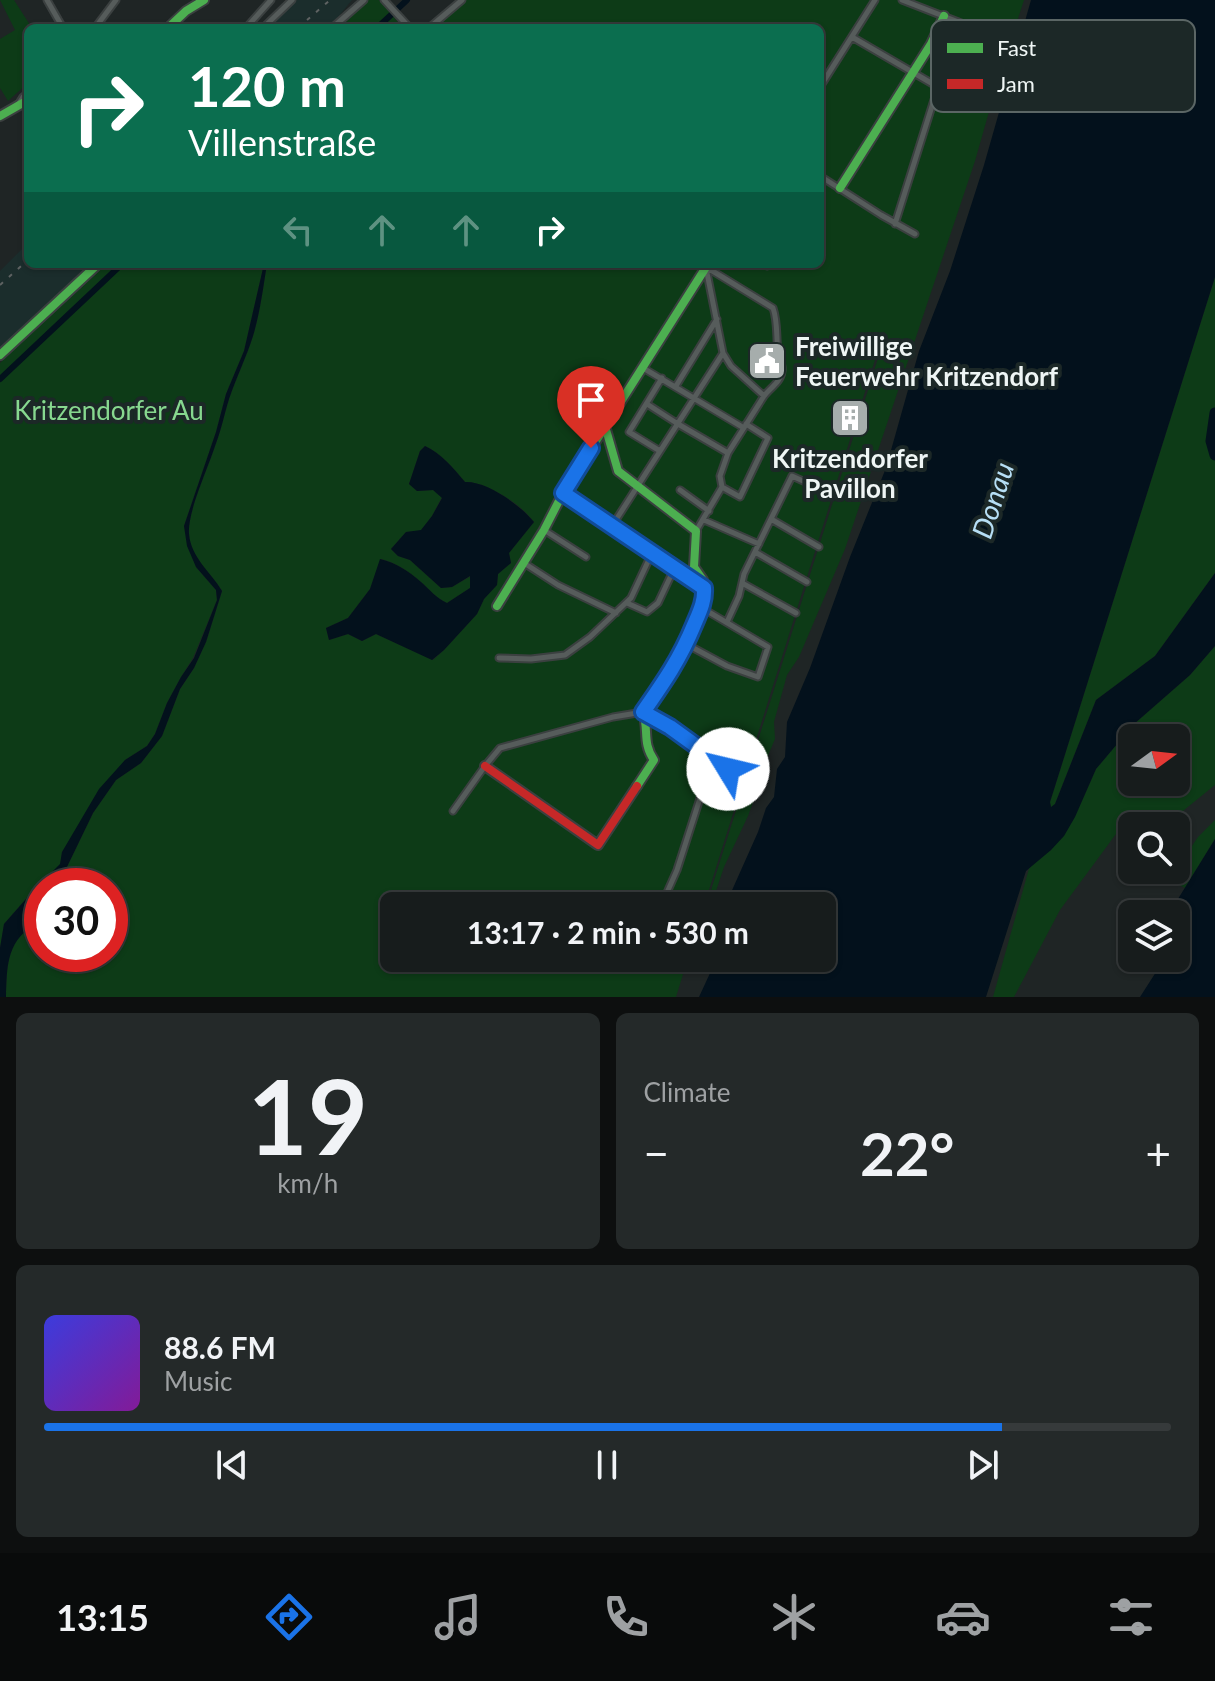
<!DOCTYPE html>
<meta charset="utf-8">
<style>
body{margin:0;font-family:Lato,sans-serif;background:#242929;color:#f1f3f6;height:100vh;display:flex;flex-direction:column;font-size:30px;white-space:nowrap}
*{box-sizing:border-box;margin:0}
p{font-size:26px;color:#9ea1a3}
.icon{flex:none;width:44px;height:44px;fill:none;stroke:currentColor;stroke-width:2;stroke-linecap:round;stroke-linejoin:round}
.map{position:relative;height:997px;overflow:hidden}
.sheet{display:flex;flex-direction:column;gap:16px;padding:16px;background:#0d0f0f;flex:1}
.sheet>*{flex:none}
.hud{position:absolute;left:24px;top:24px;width:800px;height:244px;border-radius:12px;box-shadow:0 2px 6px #0004,0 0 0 2px #363a3b;background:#0b6e4f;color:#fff;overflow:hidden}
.needle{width:52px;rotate:75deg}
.buttons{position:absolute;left:1118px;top:724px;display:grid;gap:16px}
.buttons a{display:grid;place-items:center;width:72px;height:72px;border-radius:12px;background:#171c1c;box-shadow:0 2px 6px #0004,0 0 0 2px #363a3b;font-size:40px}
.speed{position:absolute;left:24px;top:868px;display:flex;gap:16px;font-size:40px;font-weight:700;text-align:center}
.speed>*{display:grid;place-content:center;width:104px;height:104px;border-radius:50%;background:#171c1c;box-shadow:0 2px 6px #0004,0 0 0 2px #363a3b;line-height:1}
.speed .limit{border:12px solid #d22;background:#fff;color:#111}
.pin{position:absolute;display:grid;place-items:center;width:68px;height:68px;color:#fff;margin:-82px -34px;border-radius:50% 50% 50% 0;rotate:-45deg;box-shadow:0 0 8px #0007}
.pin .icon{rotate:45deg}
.me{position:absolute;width:88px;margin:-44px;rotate:306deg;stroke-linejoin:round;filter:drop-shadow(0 0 6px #0008)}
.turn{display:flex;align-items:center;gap:28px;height:168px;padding:0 32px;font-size:36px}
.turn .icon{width:104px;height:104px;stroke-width:2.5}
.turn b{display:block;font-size:56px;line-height:68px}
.lanes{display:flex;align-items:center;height:76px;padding:0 32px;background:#0003;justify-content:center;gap:40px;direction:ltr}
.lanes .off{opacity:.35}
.big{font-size:60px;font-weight:700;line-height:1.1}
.sheet .card{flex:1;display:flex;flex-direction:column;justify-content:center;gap:12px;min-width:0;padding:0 28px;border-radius:12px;background:#242929}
.sheet .dial{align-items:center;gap:0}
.dial b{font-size:104px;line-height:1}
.song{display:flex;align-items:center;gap:24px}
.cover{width:96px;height:96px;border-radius:12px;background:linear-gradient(135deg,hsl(240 70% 55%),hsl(290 70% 35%))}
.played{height:8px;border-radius:4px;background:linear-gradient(90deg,#1a73e8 85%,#363a3b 85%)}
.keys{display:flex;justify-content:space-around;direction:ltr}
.heat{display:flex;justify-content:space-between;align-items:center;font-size:44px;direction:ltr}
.sheet .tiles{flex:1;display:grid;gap:16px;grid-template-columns:1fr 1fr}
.card:last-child{grid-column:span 2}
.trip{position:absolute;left:380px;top:892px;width:456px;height:80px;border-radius:12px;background:#171c1c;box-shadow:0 2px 6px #0004,0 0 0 2px #363a3b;font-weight:700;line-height:80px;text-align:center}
.tab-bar{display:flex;height:128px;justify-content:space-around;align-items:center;background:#090b0b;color:#9ea1a3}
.tab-bar .icon{width:56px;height:56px}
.tab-bar .active{color:#1a73e8}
.tab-bar b{font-size:36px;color:#f1f3f6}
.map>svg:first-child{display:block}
.built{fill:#1b2d2c}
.green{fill:#0d3b17;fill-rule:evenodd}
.water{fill:#03111c}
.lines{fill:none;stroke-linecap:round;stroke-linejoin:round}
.canal{stroke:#03111c;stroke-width:6}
.river{stroke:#03111c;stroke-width:11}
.street-casing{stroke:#3b4040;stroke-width:9}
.fast-casing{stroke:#3b4040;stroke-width:12}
.jam-casing{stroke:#3b4040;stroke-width:12}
.street{stroke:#565c5b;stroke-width:5}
.fast{stroke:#4caf50;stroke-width:8}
.jam{stroke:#c62828;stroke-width:8}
.rail{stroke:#5e6262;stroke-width:2;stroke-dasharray:4 8;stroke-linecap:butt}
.route-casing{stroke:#114b97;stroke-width:20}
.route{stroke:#1a73e8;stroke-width:14}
.labels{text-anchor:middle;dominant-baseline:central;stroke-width:8;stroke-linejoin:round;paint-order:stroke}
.poi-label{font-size:26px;font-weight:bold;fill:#eff6f5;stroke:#1c2827;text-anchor:start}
.park-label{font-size:26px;fill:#87d88f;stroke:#1c2827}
.water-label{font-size:28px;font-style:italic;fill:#b7dff5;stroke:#1c2827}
.key{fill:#1c2827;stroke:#5b6665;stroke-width:2}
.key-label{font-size:22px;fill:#eff6f5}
</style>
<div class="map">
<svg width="1215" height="997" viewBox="0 0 1215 997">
<rect width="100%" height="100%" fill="#1f2525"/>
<path class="built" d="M 297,0 L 352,0 L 329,28 L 269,28 L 267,26 Z
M 28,243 L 28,264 L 94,264 L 0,351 L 0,271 Z"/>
<path class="green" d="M 0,0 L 14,0 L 32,28 L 28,28 L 28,83 L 8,101 L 0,88 L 0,39 L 15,30 Z
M 368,0 L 379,0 L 403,28 L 340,28 Z
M 462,0 L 1024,0 L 996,87 L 975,161 L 845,549 L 799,657 L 787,675 L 774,722 L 775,739 L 764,765 L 765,775 L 762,783 L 757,791 L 748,816 L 724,867 L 711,906 L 706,906 L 885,336 L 884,331 L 704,906 L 394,906 L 394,958 L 688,958 L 676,997 L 6,997 C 7,968 6,944 31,926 L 29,918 L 42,898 L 42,954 L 110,954 L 110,886 L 52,886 L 64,873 L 93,813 L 116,780 L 141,763 L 162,736 L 180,689 L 194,668 L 206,642 L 222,591 C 211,572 190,558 189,534 C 187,513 208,468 215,446 C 221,431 224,415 229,399 C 236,378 246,358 253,336 C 260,313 263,288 267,264 L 697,264 L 703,268 L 561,492 L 543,529 L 495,606 L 498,608 L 545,531 L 564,494 L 709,267 L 705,264 L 820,264 L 820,28 L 428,28 ZM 425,446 C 442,454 453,468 465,482 C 486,481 522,505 534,522 L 509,553 L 511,563 L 498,574 L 497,585 L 484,599 L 477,614 L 444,650 L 433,660 L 376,634 L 362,641 L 348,634 L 329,640 L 326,628 L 348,618 L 370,589 L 381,559 C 397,563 408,571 421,582 C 430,590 436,598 447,603 L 470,588 L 471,576 L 452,587 L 441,588 L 410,560 L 398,556 L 391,549 L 406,532 L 421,531 L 432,516 L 442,497 L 433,490 L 417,491 L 409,484 L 420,451 Z
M 107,264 L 264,264 L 244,351 L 226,394 L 216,432 L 184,526 L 196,567 L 216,590 L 217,600 L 193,658 L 181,677 L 167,703 L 155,734 L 147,746 L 125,760 L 62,852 L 61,864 L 33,891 L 4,924 L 0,948 L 0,363 Z
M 1215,277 L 1215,573 L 1155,656 L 1096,700 L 1055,804 L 1051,808 L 1050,802 L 1056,783 Z
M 1215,646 L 1215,785 L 1173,819 L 1127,819 L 1060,910 L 1014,997 L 993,997 L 1030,865 L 1051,850 L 1075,816 L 1096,769 L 1134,724 L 1190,675 ZM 1132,738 L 1176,738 L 1176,782 L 1132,782 Z
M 1215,820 L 1215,839 L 1185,888 L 1177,884 L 1173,874 L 1198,837 Z"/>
<path class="water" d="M 1031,0 L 1215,0 L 1215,277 L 1056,783 L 1050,802 L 1051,807 L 1055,804 L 1096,700 L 1155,656 L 1215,573 L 1215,646 L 1190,675 L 1134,724 L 1096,769 L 1075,817 L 1064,836 L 1051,850 L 1026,871 L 986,997 L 699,997 L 711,971 L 711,958 L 822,958 L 822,906 L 725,906 L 758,832 L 766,808 L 774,797 L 777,769 L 785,757 L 787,722 L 810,668 L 850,557 L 886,468 L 919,351 L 950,271 L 984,165 Z
M 264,264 L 267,264 C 263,288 260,313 253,336 C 246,358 236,378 229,399 C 224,415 221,431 215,446 C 208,468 187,513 189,534 C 191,558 211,572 222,591 L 206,642 L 194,668 L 180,689 L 162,736 L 141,763 L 116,780 L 93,813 L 64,873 L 52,886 L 42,886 L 42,898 L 29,918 L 32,926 C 6,944 7,968 6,997 L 0,997 L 0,948 L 4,924 L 33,891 L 60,864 L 62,852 L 99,789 L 125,760 L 147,746 L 155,734 L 167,703 L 181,677 L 194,658 L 217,600 L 216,590 L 196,567 L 187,546 L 184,526 L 216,432 L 226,394 L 244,351 Z
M 425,446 C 442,454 453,468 465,482 C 487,481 520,505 534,522 L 509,553 L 511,563 L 498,574 L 497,585 L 484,599 L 477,614 L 444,650 L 432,660 L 376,634 L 362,641 L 348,634 L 329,640 L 326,628 L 348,618 L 370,589 L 380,559 C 397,563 408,571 421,582 C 430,590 436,598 447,603 L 470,588 L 470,576 L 452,587 L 441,588 L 410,560 L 398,556 L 391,549 L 406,532 L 421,530 L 432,516 L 442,498 L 433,490 L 417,491 L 409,484 L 420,451 Z
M 1215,839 L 1215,997 L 1140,997 L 1165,958 L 1176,958 L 1176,940 L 1187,923 L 1184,913 L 1173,907 Z"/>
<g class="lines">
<path class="canal" d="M 377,28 L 407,0
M 0,379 L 122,264"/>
<path class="river" d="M 1215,413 L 1211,441 L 1215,455"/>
<g class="street-casing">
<path id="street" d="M 47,0 L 63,28
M 384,0 L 410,28
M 902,0 L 979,30
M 95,28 L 116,0
M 246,28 L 271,0
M 263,28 L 292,0
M 332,28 L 364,0
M 429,28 L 462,0
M 852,37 L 938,87 L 938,93 L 957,103
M 820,87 L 875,0
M 18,105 L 23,97 L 28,93
M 820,176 L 881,215 L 915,234
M 895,224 L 938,87
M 764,264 L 767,266 L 768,264
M 706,268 L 723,353 L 731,366 L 764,396
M 643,368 L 744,428
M 676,386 L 717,319
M 647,404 L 678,424 L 728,453
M 660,451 L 629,432 L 662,378
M 722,487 L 740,497 L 768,438 L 746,424
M 680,490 L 709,511
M 564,493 L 704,588
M 771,519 L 819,547
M 704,520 L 759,544
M 612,526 L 723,353
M 544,530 L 586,557
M 696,531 L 722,487 L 720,476 L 728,453 L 764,396 C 770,388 781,382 782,371 C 783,365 779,357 778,352 C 776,337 778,322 773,308 L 706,267
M 755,552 L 807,582
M 524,563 L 558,585 L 616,613
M 742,583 L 796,613
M 627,603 L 647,612 L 658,603 L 674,569
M 727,622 L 739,596 L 744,574 L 792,476 L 834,495
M 686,644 L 727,666 L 758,677 L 768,647 L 702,608
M 499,658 L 531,659 L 565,655 L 590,637 L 631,598 L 652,553
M 453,811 L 485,766 L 500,748 L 613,717 L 643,712 L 670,727 L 744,780
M 684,906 L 665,897 L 677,870 L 713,758"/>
</g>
<g class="fast-casing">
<path id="fast" d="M 168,28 L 186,11 L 204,0
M 0,116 L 28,100
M 840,188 L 931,44 L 944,16
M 0,355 L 98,264
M 605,426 L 618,471 L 696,531 L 694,567 L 703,580 L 704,598 L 698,618 L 677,662 L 643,712 C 649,730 642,743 654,760 L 637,786
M 497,606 L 544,530 L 563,493 L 708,264"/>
</g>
<g class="jam-casing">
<path id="jam" d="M 485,766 L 598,845 L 637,786"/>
</g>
<use href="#street" class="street"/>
<use href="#fast" class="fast"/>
<use href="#jam" class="jam"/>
<path class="rail" d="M 298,28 L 330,0
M 0,285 L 28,260"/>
</g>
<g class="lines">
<g class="route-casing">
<path id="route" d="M 591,448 L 563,493 L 704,588 C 705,602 699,613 694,625 C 680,659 664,682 643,712 L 670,727 L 728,769"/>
</g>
<use href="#route" class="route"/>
</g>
<defs>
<g id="civic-square" transform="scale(2)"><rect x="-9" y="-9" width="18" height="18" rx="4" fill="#a6adac" stroke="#1c2827"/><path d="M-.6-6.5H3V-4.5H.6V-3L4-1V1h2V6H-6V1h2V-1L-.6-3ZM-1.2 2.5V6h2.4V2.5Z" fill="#fff"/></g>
<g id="building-square" transform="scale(2)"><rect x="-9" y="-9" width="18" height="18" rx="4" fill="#a6adac" stroke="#1c2827"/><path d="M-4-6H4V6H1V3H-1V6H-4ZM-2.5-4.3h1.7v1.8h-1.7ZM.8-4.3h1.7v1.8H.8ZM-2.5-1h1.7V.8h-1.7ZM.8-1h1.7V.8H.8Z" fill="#fff"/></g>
</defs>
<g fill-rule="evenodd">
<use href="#civic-square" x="767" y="361"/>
<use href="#building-square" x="850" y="418"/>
</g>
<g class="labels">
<g class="poi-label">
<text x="795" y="346">Freiwillige<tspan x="795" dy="30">Feuerwehr Kritzendorf</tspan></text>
<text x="850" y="458" text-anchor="middle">Kritzendorfer<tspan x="850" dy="30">Pavillon</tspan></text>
</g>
<g class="park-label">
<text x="109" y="410">Kritzendorfer Au</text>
</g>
<g class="water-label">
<text transform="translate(992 500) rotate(-72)">Donau</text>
</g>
</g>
<rect x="931" y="20" width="264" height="92" rx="12" class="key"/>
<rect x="947" y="43" width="36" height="10" fill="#4caf50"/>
<rect x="947" y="79" width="36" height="10" fill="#c62828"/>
<g class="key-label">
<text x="997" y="56">Fast</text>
<text x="997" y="92">Jam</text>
</g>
</svg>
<div class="buttons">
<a><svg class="needle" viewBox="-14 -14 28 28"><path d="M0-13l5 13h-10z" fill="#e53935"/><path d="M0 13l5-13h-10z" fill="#9ea1a3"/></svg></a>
<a><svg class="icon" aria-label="search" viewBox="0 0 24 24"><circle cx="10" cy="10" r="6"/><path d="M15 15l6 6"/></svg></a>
<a><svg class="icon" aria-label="layers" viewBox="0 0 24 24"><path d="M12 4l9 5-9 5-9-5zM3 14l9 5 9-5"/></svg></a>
</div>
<div class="speed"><div class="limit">30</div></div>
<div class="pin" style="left:591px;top:448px;background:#d93025"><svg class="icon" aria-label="arrive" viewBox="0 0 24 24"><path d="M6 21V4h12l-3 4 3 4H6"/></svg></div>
<svg class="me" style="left:728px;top:769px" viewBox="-20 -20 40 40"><circle r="19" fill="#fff"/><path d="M0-13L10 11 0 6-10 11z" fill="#1a73e8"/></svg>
<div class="trip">13:17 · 2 min · 530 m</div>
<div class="hud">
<div class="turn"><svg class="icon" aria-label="right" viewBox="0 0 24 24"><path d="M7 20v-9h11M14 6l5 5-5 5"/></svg><div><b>120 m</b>Villenstraße</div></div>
<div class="lanes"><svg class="icon off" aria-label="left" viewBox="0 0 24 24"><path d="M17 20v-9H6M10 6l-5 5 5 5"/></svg><svg class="icon off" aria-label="ahead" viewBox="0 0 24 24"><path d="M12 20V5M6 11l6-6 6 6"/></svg><svg class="icon off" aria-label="ahead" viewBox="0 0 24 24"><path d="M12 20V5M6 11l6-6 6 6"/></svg><svg class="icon" aria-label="right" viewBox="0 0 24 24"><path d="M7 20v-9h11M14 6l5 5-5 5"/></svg></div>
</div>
</div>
<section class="sheet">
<div class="tiles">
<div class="card dial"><b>19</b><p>km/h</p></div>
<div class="card"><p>Climate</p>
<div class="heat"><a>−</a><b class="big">22°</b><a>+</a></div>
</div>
<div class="card">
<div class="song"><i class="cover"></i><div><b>88.6 FM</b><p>Music</p></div></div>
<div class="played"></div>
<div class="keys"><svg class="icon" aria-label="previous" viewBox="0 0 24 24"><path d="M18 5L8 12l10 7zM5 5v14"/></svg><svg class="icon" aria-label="pause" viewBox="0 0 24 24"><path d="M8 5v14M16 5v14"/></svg><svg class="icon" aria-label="next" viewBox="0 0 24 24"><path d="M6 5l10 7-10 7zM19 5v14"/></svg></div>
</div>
</div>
</section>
<nav class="tab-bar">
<b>13:15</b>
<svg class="icon active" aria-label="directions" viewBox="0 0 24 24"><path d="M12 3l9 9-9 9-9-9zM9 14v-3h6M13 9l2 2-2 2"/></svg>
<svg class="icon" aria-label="music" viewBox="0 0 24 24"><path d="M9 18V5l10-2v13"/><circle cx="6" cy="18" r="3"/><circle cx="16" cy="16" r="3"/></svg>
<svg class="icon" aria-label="phone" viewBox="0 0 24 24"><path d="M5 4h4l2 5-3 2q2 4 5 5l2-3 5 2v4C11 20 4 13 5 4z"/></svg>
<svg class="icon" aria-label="climate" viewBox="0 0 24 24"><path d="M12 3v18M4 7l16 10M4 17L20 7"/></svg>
<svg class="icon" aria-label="car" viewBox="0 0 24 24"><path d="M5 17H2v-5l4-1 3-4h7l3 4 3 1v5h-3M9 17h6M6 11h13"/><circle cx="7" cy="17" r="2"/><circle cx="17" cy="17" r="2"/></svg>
<svg class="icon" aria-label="filters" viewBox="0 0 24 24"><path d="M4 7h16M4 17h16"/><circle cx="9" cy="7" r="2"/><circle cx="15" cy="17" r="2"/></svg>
</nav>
